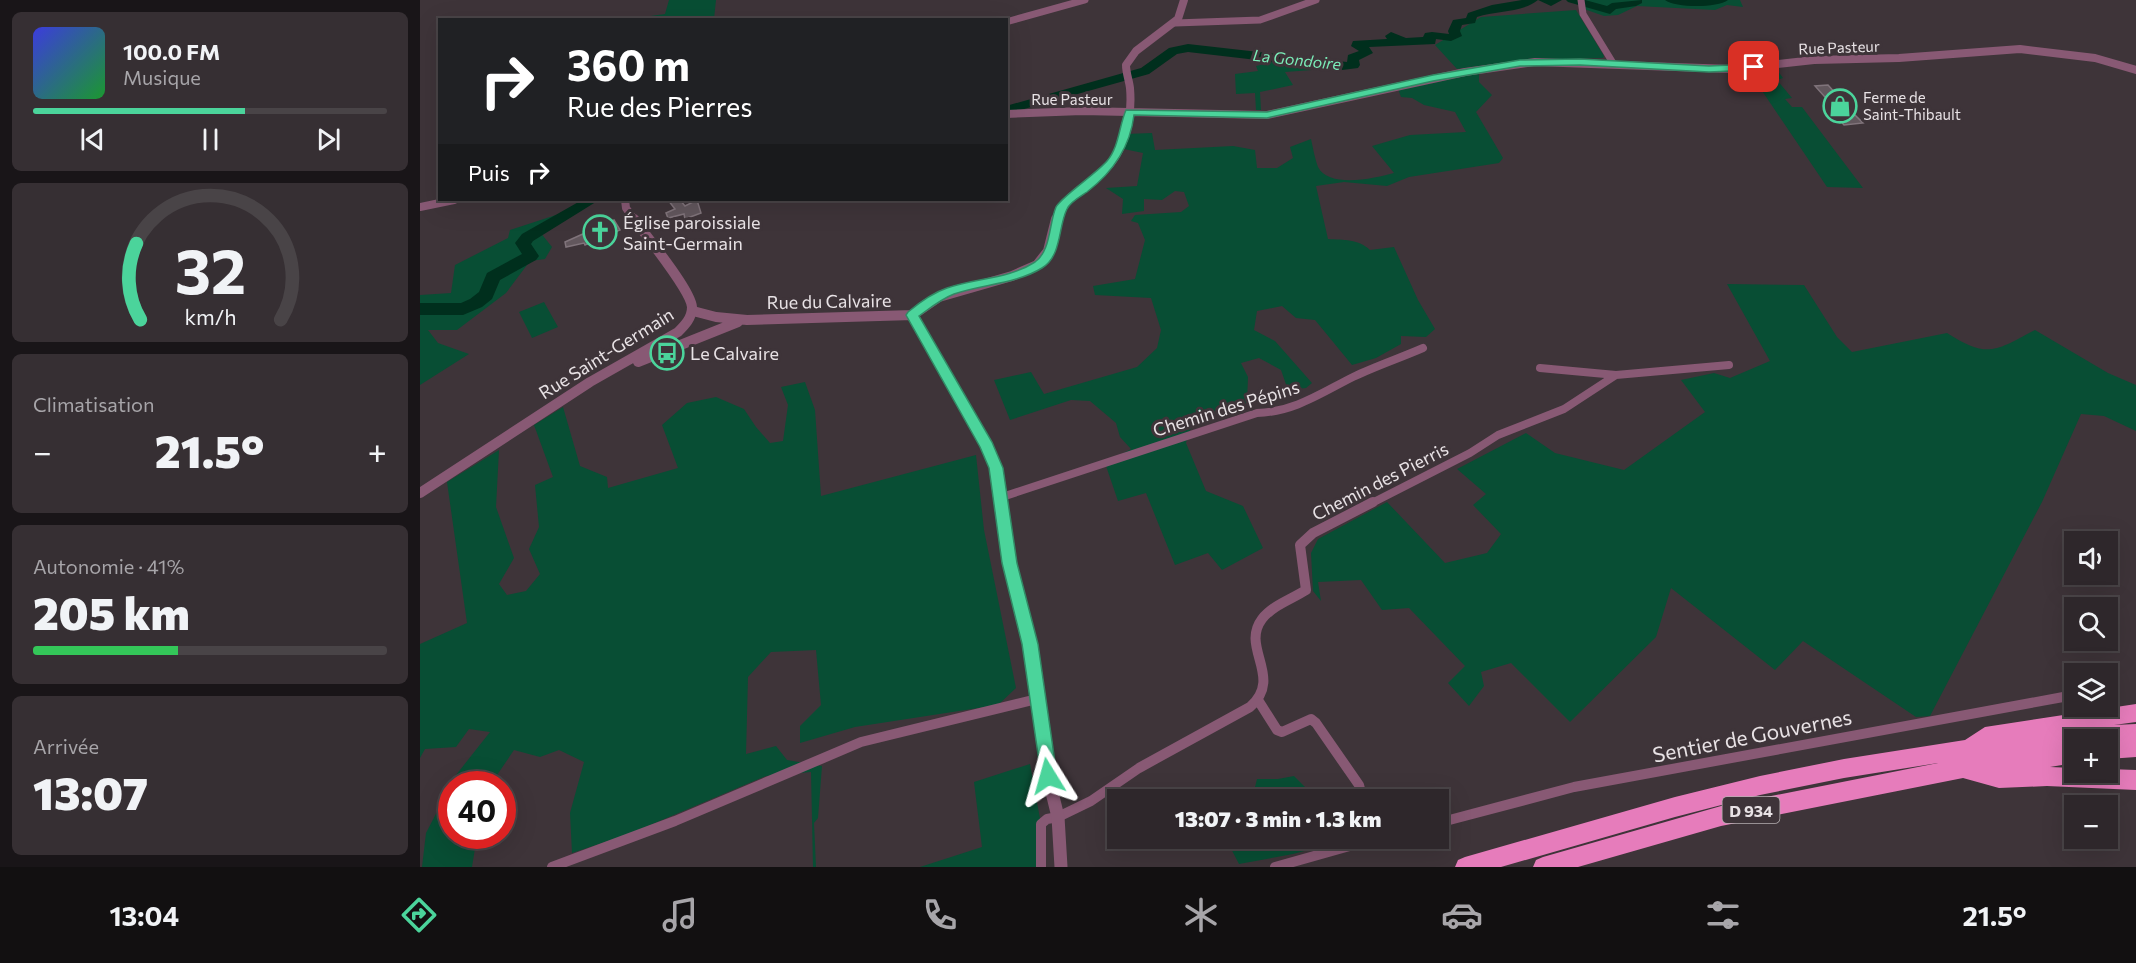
<!DOCTYPE html>
<html lang="fr">
<meta charset="utf-8">
<style>
body{margin:0;font-family:Commissioner,sans-serif;background:#362f33;color:#f1f3f6;height:100vh;display:flex;flex-direction:column;font-size:22px;white-space:nowrap}
*{box-sizing:border-box;margin:0}
p{font-size:20px;color:#a7a5a9}
.icon{flex:none;width:33px;height:33px;fill:none;stroke:currentColor;stroke-width:2;stroke-linecap:round;stroke-linejoin:round}
.map{position:relative;flex:1;overflow:hidden}
.sheet{display:flex;flex-direction:column;gap:12px;padding:12px;background:#191518;width:420px}
.sheet>*{flex:none}
.top-card{position:absolute;left:18px;top:18px;width:570px;height:183px;border-radius:0px;box-shadow:0 6px 24px #0002,0 0 0 2px #494447;background:#202124;color:#fff;overflow:hidden}
.tools{position:absolute;left:1644px;top:531px;display:grid;gap:12px}
.tools a{display:grid;place-items:center;width:54px;height:54px;border-radius:0px;background:#2e272b;box-shadow:0 6px 24px #0002,0 0 0 2px #494447;font-size:30px}
.speed{position:absolute;left:18px;top:771px;display:flex;gap:12px;font-size:30px;font-weight:700;text-align:center}
.speed>*{display:grid;place-content:center;width:78px;height:78px;border-radius:50%;background:#2e272b;box-shadow:0 6px 24px #0002,0 0 0 2px #494447;line-height:1}
.speed .limit{border:9px solid #d22;background:#fff;color:#111}
.pin{position:absolute;display:grid;place-items:center;width:51px;height:51px;color:#fff;margin:-26px;border-radius:12px;box-shadow:0 3px 9px #0006}
.me{position:absolute;width:66px;margin:-33px;rotate:352deg;stroke-linejoin:round;filter:drop-shadow(0 0 4px #0008)}
.turn{display:flex;align-items:center;gap:21px;height:126px;padding:0 30px;font-size:27px}
.turn .icon{width:78px;height:78px;stroke-width:2.5}
.turn b{display:block;font-size:42px;line-height:51px}
.then{display:flex;align-items:center;height:57px;padding:0 30px;background:#0003;gap:12px;font-size:22px}
.big{font-size:45px;font-weight:800;line-height:1.1}
.sheet .widget{flex:1;display:flex;flex-direction:column;justify-content:center;gap:9px;min-width:0;padding:0 21px;border-radius:9px;background:#362f33}
.sheet .dial{align-items:center;gap:0}
.dial svg{height:156px;overflow:visible;fill:none;stroke:#494447;stroke-width:7;stroke-linecap:round;text-anchor:middle}
.dial text{fill:#f1f3f6;stroke:none}
.song{display:flex;align-items:center;gap:18px}
.cover{width:72px;height:72px;border-radius:9px;background:linear-gradient(135deg,hsl(240 70% 55%),hsl(130 70% 35%))}
.played{height:6px;border-radius:3px;background:linear-gradient(90deg,#4bd49b 60%,#494447 60%)}
.keys{display:flex;justify-content:space-around;direction:ltr}
.heat{display:flex;justify-content:space-between;align-items:center;font-size:33px;direction:ltr}
.charge{height:9px;border-radius:4px;background:linear-gradient(90deg,#34c759 41%,#494447 0)}
.trip{position:absolute;left:687px;top:789px;width:342px;height:60px;border-radius:0px;background:#2e272b;box-shadow:0 6px 24px #0002,0 0 0 2px #494447;font-weight:800;line-height:60px;text-align:center}
.tab-bar{display:flex;height:96px;justify-content:space-around;align-items:center;background:#121011;color:#a7a5a9}
.tab-bar .icon{width:42px;height:42px}
.tab-bar .active{color:#4bd49b}
.tab-bar b{font-size:27px;color:#f1f3f6}
main{display:flex;flex:1;min-height:0}
.map>svg:first-child{display:block}
.green{fill:#084e34}
.lines{fill:none;stroke-linecap:round;stroke-linejoin:round}
.river{fill:#002f1d;fill-rule:evenodd}
.building{fill:#62575d;stroke:#80747b;stroke-width:1.5}
.minor-far2{stroke:#885974;stroke-width:7}
.minor-far1{stroke:#885974;stroke-width:8}
.minor{stroke:#885974;stroke-width:10}
.tertiary-far2{stroke:#885974;stroke-width:8}
.tertiary-far1{stroke:#885974;stroke-width:10}
.tertiary{stroke:#885974;stroke-width:13}
.trunk{fill:#e67cbb;fill-rule:evenodd}
.route{fill:#4bd49b;stroke:#318a65;stroke-width:1.5}
.labels{text-anchor:middle;dominant-baseline:central;stroke-width:6;stroke-linejoin:round;paint-order:stroke}
.far-street-label{font-size:15px;fill:#e8e2e5;stroke:#3e3439}
.far-poi-label{font-size:15px;fill:#e8e2e5;stroke:#3e3439;text-anchor:start}
.far-water-label{font-size:16px;font-style:italic;fill:#7beeb9;stroke:#3e3439}
.shield{fill:#3e3439;stroke:#b5aeb1;stroke-width:1.5}
.shield-label{font-size:16px;font-weight:bold;fill:#e8e2e5}
.poi-label{font-size:18px;fill:#e8e2e5;stroke:#3e3439;text-anchor:start}
.street-label{font-size:18px;fill:#e8e2e5;stroke:#3e3439}
.near-street-label{font-size:21px;fill:#e8e2e5;stroke:#3e3439}
</style>
<main>
<section class="sheet">
<div class="widget">
<div class="song"><i class="cover"></i><div><b>100.0 FM</b><p>Musique</p></div></div>
<div class="played"></div>
<div class="keys"><svg class="icon" aria-label="previous" viewBox="0 0 24 24"><path d="M18 5L8 12l10 7zM5 5v14"/></svg><svg class="icon" aria-label="pause" viewBox="0 0 24 24"><path d="M8 5v14M16 5v14"/></svg><svg class="icon" aria-label="next" viewBox="0 0 24 24"><path d="M6 5l10 7-10 7zM19 5v14"/></svg></div>
</div>
<div class="widget dial"><svg viewBox="0 0 100 80">
<path d="M14 69A42 42 0 1 1 86 69"/>
<path d="M14 69A42 42 0 0 1 12 30" stroke="#4bd49b"/>
<text x="50" y="56" font-size="32" font-weight="700">32</text>
<text x="50" y="72" font-size="11">km/h</text>
</svg></div>
<div class="widget"><p>Climatisation</p>
<div class="heat"><a>−</a><b class="big">21.5°</b><a>+</a></div>
</div>
<div class="widget"><p>Autonomie · 41%</p><b class="big">205 km</b><div class="charge"></div></div>
<div class="widget"><p>Arrivée</p><b class="big">13:07</b></div>
</section>
<div class="map">
<svg width="1716" height="867" viewBox="0 0 1716 867">
<rect width="100%" height="100%" fill="#3e3439"/>
<path class="green" d="M 249,0 L 296,0 L 294,19 L 209,19 L 245,14 Z
M 1165,0 L 1320,0 L 1323,7 L 1307,5 L 1295,10 L 1217,6 L 1198,15 L 1184,16 L 1164,9 Z
M 1156,10 L 1184,56 L 1183,58 L 1109,60 L 1037,69 L 1015,45 L 1061,17 Z
M 845,58 L 887,63 L 892,70 L 865,72 L 873,85 L 840,92 L 841,110 L 836,110 L 835,93 L 816,94 L 815,74 L 838,71 L 836,66 L 849,63 Z
M 1357,70 L 1363,78 L 1357,80 L 1372,98 L 1365,99 L 1372,107 L 1382,107 L 1443,188 L 1407,187 L 1330,73 Z
M 1059,73 L 1059,82 L 1072,95 L 1056,112 L 1083,158 L 1079,163 L 989,177 L 967,186 L 924,182 L 896,186 L 908,239 C 923,240 939,239 950,250 L 974,247 L 998,300 L 1015,329 L 1006,337 L 981,336 L 981,344 L 956,358 L 932,365 L 895,320 L 876,318 L 862,306 L 837,311 L 834,330 L 855,341 L 892,383 L 886,388 L 868,390 L 861,370 L 839,358 L 821,363 L 828,377 L 827,402 L 812,414 L 783,414 L 770,430 L 766,443 L 786,491 L 823,506 L 843,548 L 802,570 L 788,553 L 755,565 L 726,493 L 698,501 L 685,463 L 711,449 L 700,437 L 696,423 L 670,401 L 651,400 L 590,420 L 574,380 L 611,372 L 624,394 L 717,367 L 737,348 L 741,330 L 731,298 L 675,295 L 673,286 L 715,279 L 725,240 L 718,223 L 711,221 L 715,215 L 761,212 L 769,206 L 764,192 L 755,191 L 742,200 L 724,199 L 724,211 L 702,214 L 703,199 L 686,188 L 717,186 L 723,153 L 699,148 L 705,134 L 732,133 L 735,150 L 813,146 L 835,150 L 837,168 L 857,168 L 873,158 L 870,147 L 891,139 C 893,148 895,159 898,167 C 909,189 956,178 974,173 L 952,146 L 990,135 L 1046,132 L 1035,112 L 1004,105 L 992,98 L 981,97 L 978,89 Z
M 136,215 L 120,232 L 132,247 L 125,259 L 110,261 L 86,293 L 37,330 L 8,330 L 18,343 L 49,354 L 0,385 L 0,295 L 31,293 L 35,265 L 88,238 L 90,230 Z
M 1307,284 L 1384,285 L 1417,337 L 1432,352 L 1527,333 C 1568,359 1575,351 1615,330 L 1688,373 L 1716,385 L 1716,431 L 1684,416 L 1661,414 L 1622,502 L 1510,716 L 1496,717 L 1383,641 L 1355,670 L 1251,588 L 1236,637 L 1150,722 L 1091,663 L 1061,672 L 1064,686 L 1049,706 L 1028,683 L 1045,666 L 989,608 L 962,610 L 941,580 L 898,582 L 901,601 L 893,591 L 891,553 L 898,539 L 967,502 L 1025,563 L 1067,553 L 1081,534 L 1053,505 L 1066,494 L 1037,469 L 1106,433 L 1135,453 L 1204,470 L 1285,412 L 1261,380 L 1294,373 L 1310,378 L 1350,361 Z
M 124,302 L 138,327 L 112,338 L 99,312 Z
M 385,382 L 395,410 L 401,496 L 556,455 L 564,530 L 596,688 L 578,705 L 435,727 L 380,743 L 380,726 L 401,705 L 396,650 L 351,652 L 328,677 L 326,754 L 356,746 L 367,760 L 402,766 L 398,818 L 394,823 L 396,867 L 393,867 L 391,772 L 346,776 L 209,834 L 152,853 L 150,813 L 164,762 L 139,750 L 120,757 L 94,750 L 71,784 L 32,784 L 32,836 L 57,836 L 52,867 L 2,867 L 6,833 L 36,775 L 70,732 L 49,729 L 36,747 L 5,749 L 0,758 L 0,644 L 47,623 L 27,482 L 79,450 L 76,507 L 94,558 L 79,584 L 87,595 L 106,591 L 120,574 L 109,549 L 119,527 L 115,485 L 133,477 L 114,425 L 143,407 L 160,466 L 187,477 L 188,488 L 258,468 L 242,425 L 267,403 L 296,397 L 324,409 L 336,427 L 350,443 L 363,441 L 368,405 L 361,387 Z
M 610,764 L 621,824 L 620,867 L 500,867 L 562,847 L 554,782 Z
M 874,776 L 897,799 L 832,799 L 837,779 L 858,779 Z
M 925,839 L 926,840 L 873,854 L 819,864 L 806,839 Z"/>
<g class="lines">
<path class="river" d="M 1102,0 L 1142,0 L 1131,6 L 1118,0 C 1102,13 1077,10 1057,17 L 1055,23 L 1042,25 L 1040,31 L 1042,36 L 1031,41 L 1016,39 L 1015,44 L 949,47 L 953,53 L 939,60 L 940,65 L 938,68 L 922,70 L 768,52 L 757,54 L 729,74 L 586,114 L 586,106 L 721,68 L 749,48 L 768,44 L 927,62 L 928,55 L 939,51 L 931,46 L 933,41 L 967,39 L 965,36 L 971,32 L 986,38 L 1003,37 L 1005,33 L 1012,32 L 1029,34 L 1028,31 L 1033,20 L 1046,18 L 1048,13 L 1072,5 Z
M 1146,0 L 1165,0 L 1187,6 L 1192,3 L 1222,0 L 1222,3 L 1216,6 L 1196,9 L 1190,14 L 1148,2 Z
M 1245,0 L 1308,0 C 1297,8 1256,8 1245,0 Z
M 162,200 L 179,200 L 113,241 L 111,244 L 119,256 L 116,260 L 80,280 L 72,299 L 62,307 L 43,315 L 0,315 L 0,303 L 41,303 L 50,299 L 59,292 L 67,273 L 102,254 L 95,243 L 102,234 Z"/>
</g>
<path class="building" d="M 1408,85 L 1434,114 L 1443,123 L 1424,125 L 1416,116 L 1421,115 L 1395,86 Z
M 248,200 L 260,200 L 265,206 L 277,200 L 281,213 L 265,219 L 264,214 L 248,218 L 246,213 L 255,209 Z
M 194,220 L 200,230 L 165,245 L 164,243 L 146,247 L 145,242 Z"/>
<g class="lines">
<path class="minor-far2" d="M 1161,0 L 1163,14 L 1193,63
M 586,22 L 665,0
M 755,23 L 840,20 L 896,0"/>
<path class="minor-far1" d="M 1120,368 L 1196,375
M 579,498 L 837,413 C 874,412 901,393 933,377 C 956,366 980,358 1003,348
M 950,504 L 1050,453 L 1078,435 L 1144,409 L 1196,375 L 1309,365"/>
<path class="minor" d="M 838,700 L 857,730 L 862,732 L 891,719 L 896,723 L 939,785 L 943,800
M 1018,823 L 1154,787 L 1654,695
M 132,867 L 255,821 L 441,742 L 617,699
M 621,867 L 621,824 L 627,819 L 638,817 L 671,801 L 719,768 L 830,707 C 864,677 820,648 842,619 C 853,605 872,599 886,590 L 880,545 L 893,533 L 953,502
M 855,867 L 958,838"/>
<path class="tertiary-far2" d="M 586,114 L 662,111 L 847,115 L 1045,72 L 1115,62 L 1311,69 L 1394,60 L 1479,58 L 1600,49 L 1675,58 L 1716,70
M 205,200 L 206,208 L 215,221
M 0,207 L 34,200
M 636,221 C 642,201 656,193 672,181 C 702,161 713,123 710,88 C 709,80 706,73 706,65 L 716,51 L 758,19 L 764,0"/>
<path class="tertiary-far1" d="M 273,311 L 296,317 L 327,320 L 493,315
M 493,315 L 567,446 L 576,468 L 581,504
M 493,315 L 519,297 L 592,276 L 617,265 L 628,251 L 636,219
M 218,362 L 318,322
M 0,493 L 170,382 L 258,332 C 265,325 272,318 272,307 C 271,290 226,236 214,219"/>
<path class="tertiary" d="M 581,502 L 589,563 L 610,643 L 628,776 L 638,817 L 641,867"/>
<path class="trunk" d="M 1716,704 L 1716,722 L 1694,725 L 1716,724 L 1716,757 L 1688,759 L 1688,740 L 1654,740 L 1654,763 L 1630,767 L 1654,768 L 1654,772 L 1688,772 L 1688,769 L 1716,770 L 1716,790 L 1627,786 L 1579,788 L 1543,778 L 1301,826 L 1158,867 L 1113,867 L 1116,860 L 1123,857 L 1301,806 L 1518,763 L 1424,778 L 1340,795 L 1255,817 L 1081,867 L 1035,867 L 1038,860 L 1045,857 L 1255,797 L 1340,776 L 1424,759 L 1545,740 L 1565,727 Z"/>
</g>
<path class="route" d="M 1160,59 L 1289,66 L 1334,64 L 1339,67 L 1334,70 L 1289,72 L 1160,65 L 1100,66 L 1013,81 L 847,118 L 714,115 C 710,148 693,172 667,192 C 661,196 650,202 647,209 C 638,227 642,256 622,268 C 596,284 563,284 534,294 C 521,299 510,308 499,316 L 572,442 L 583,468 L 597,563 L 618,644 L 637,776 L 634,782 L 628,785 L 622,782 L 602,644 L 582,563 L 569,468 L 560,447 L 486,315 L 488,312 C 500,302 512,293 527,288 C 555,278 589,279 615,262 C 631,251 629,223 636,207 C 641,197 677,173 687,161 C 699,147 699,126 706,110 L 847,112 L 1013,75 L 1100,60 Z"/>
<defs>
<g id="shop-ring" transform="scale(1.725)"><circle r="9.5" fill="#3e3439" stroke="#4bd49b" stroke-width="1.5"/><path d="M-5-2.5h2.3a2.7 3.5 0 0 1 5.4 0H5L5.5 6h-11ZM-1.5-2.5h3a1.5 2.3 0 0 0-3 0Z" fill="#4bd49b"/></g>
<g id="church-ring" transform="scale(1.725)"><circle r="9.5" fill="#3e3439" stroke="#4bd49b" stroke-width="1.5"/><path d="M-1.2-6h2.4v3.5h3.3v2.4h-3.3V6h-2.4V-.1h-3.3v-2.4h3.3Z" fill="#4bd49b"/></g>
<g id="bus-ring" transform="scale(1.725)"><circle r="9.5" fill="#3e3439" stroke="#4bd49b" stroke-width="1.5"/><path d="M-5-6H5V4H4V6H2V4H-2V6H-4V4H-5ZM-3.5-4V0h7V-4ZM-3.5 1.2v1.5H-2V1.2ZM2 1.2v1.5H3.5V1.2Z" fill="#4bd49b"/></g>
</defs>
<g fill-rule="evenodd">
<use href="#shop-ring" x="1420" y="106"/>
<use href="#church-ring" x="180" y="232"/>
<use href="#bus-ring" x="247" y="353"/>
</g>
<g class="labels">
<g class="far-street-label">
<text transform="translate(1419 47) rotate(-2)">Rue Pasteur</text>
<text x="652" y="99">Rue Pasteur</text>
</g>
<g class="far-poi-label">
<text x="1443" y="97">Ferme de<tspan x="1443" dy="17">Saint-Thibault</tspan></text>
</g>
<g class="far-water-label">
<text transform="translate(877 59) rotate(6)">La Gondoire</text>
</g>
<rect class="shield" x="1302.5" y="797" width="57" height="26" rx="4.5"/>
<g class="shield-label">
<text x="1331" y="810">D 934</text>
</g>
<g class="poi-label">
<text x="203" y="222">Église paroissiale<tspan x="203" dy="21">Saint-Germain</tspan></text>
<text x="270" y="353">Le Calvaire</text>
</g>
<g class="street-label">
<text transform="translate(409 301) rotate(-1)">Rue du Calvaire</text>
<text transform="translate(186 353) rotate(-32)">Rue Saint-Germain</text>
<text transform="translate(806 408) rotate(-17)">Chemin des Pépins</text>
<text transform="translate(960 481) rotate(-27)">Chemin des Pierris</text>
</g>
<g class="near-street-label">
<text transform="translate(1332 735) rotate(-11)">Sentier de Gouvernes</text>
</g>
</g>
</svg>
<div class="tools">
<a><svg class="icon" aria-label="sound" viewBox="0 0 24 24"><path d="M4 9h4l5-4v14l-5-4H4zM17 9q2 3 0 6"/></svg></a>
<a><svg class="icon" aria-label="search" viewBox="0 0 24 24"><circle cx="10" cy="10" r="6"/><path d="M15 15l6 6"/></svg></a>
<a><svg class="icon" aria-label="layers" viewBox="0 0 24 24"><path d="M12 4l9 5-9 5-9-5zM3 14l9 5 9-5"/></svg></a>
<a>+</a>
<a>−</a>
</div>
<div class="speed"><div class="limit">40</div></div>
<div class="pin" style="left:1334px;top:67px;background:#d93025"><svg class="icon" aria-label="arrive" viewBox="0 0 24 24"><path d="M6 21V4h12l-3 4 3 4H6"/></svg></div>
<svg class="me" style="left:628px;top:776px" viewBox="-20 -20 40 40"><path d="M0-17L14 15 0 8-14 15z" fill="#4bd49b" stroke="#fff" stroke-width="4"/></svg>
<div class="trip">13:07 · 3 min · 1.3 km</div>
<div class="top-card">
<div class="turn"><svg class="icon" aria-label="right" viewBox="0 0 24 24"><path d="M7 20v-9h11M14 6l5 5-5 5"/></svg><div><b>360 m</b>Rue des Pierres</div></div>
<div class="then">Puis<svg class="icon" aria-label="right" viewBox="0 0 24 24"><path d="M7 20v-9h11M14 6l5 5-5 5"/></svg></div>
</div>
</div>
</main>
<nav class="tab-bar">
<b>13:04</b>
<svg class="icon active" aria-label="directions" viewBox="0 0 24 24"><path d="M12 3l9 9-9 9-9-9zM9 14v-3h6M13 9l2 2-2 2"/></svg>
<svg class="icon" aria-label="music" viewBox="0 0 24 24"><path d="M9 18V5l10-2v13"/><circle cx="6" cy="18" r="3"/><circle cx="16" cy="16" r="3"/></svg>
<svg class="icon" aria-label="phone" viewBox="0 0 24 24"><path d="M5 4h4l2 5-3 2q2 4 5 5l2-3 5 2v4C11 20 4 13 5 4z"/></svg>
<svg class="icon" aria-label="climate" viewBox="0 0 24 24"><path d="M12 3v18M4 7l16 10M4 17L20 7"/></svg>
<svg class="icon" aria-label="car" viewBox="0 0 24 24"><path d="M5 17H2v-5l4-1 3-4h7l3 4 3 1v5h-3M9 17h6M6 11h13"/><circle cx="7" cy="17" r="2"/><circle cx="17" cy="17" r="2"/></svg>
<svg class="icon" aria-label="filters" viewBox="0 0 24 24"><path d="M4 7h16M4 17h16"/><circle cx="9" cy="7" r="2"/><circle cx="15" cy="17" r="2"/></svg>
<b>21.5°</b>
</nav>
